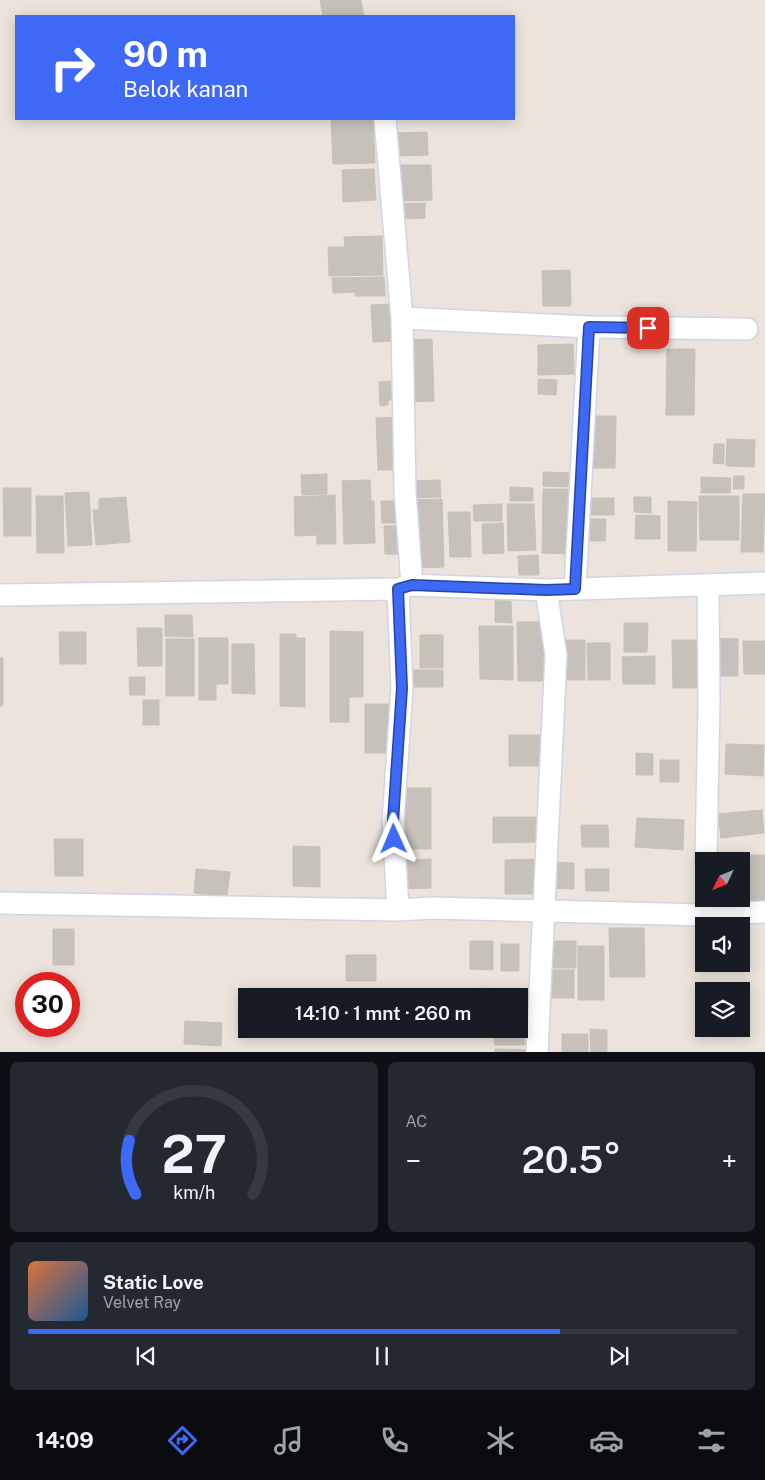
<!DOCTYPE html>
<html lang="id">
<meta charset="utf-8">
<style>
body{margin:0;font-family:"Public Sans",sans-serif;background:#242831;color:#f1f3f6;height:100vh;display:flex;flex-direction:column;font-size:19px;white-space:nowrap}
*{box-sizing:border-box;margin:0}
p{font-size:16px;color:#9ea1a6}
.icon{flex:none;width:28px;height:28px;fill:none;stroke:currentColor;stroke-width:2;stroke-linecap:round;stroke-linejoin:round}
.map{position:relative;height:1052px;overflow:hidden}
.drawer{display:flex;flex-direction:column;gap:10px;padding:10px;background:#0d0f14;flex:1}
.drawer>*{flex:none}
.top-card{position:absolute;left:15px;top:15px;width:500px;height:105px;border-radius:0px;box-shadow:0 2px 12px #0003;background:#3e69f6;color:#fff;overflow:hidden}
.needle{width:32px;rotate:227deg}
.fabs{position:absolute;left:695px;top:852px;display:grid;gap:10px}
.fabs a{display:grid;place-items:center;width:55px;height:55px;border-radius:0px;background:#171b24;box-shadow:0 2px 12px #0003;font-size:25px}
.speed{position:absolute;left:15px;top:972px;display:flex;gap:10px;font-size:25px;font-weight:700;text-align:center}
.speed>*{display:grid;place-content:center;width:65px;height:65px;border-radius:50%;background:#171b24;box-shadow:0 2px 12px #0003;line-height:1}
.speed .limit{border:8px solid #d22;background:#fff;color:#111}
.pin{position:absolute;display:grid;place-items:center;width:42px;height:42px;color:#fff;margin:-21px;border-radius:10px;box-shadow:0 2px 8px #0006}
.me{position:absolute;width:55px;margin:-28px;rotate:359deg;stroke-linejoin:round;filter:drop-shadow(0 0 4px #0008)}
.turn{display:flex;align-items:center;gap:18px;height:105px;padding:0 25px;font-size:22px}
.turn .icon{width:65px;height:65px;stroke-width:2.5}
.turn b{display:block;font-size:35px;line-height:42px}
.big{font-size:38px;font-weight:600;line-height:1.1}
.drawer .tile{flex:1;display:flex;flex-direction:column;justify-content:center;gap:8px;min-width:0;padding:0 18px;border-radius:8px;background:#242831}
.drawer .dial{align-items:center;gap:0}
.dial svg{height:130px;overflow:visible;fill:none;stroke:#363941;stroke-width:7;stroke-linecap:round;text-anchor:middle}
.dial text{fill:#f1f3f6;stroke:none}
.song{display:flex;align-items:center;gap:15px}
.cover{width:60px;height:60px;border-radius:8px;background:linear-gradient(135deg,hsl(20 70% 55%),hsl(210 70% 35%))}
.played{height:5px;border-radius:2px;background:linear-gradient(90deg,#3e69f6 75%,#363941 75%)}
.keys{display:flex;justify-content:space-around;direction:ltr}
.heat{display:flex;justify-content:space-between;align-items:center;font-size:28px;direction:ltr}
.drawer .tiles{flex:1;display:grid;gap:10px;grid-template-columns:1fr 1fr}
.tile:last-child{grid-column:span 2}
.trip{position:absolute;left:238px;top:988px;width:290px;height:50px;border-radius:0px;background:#171b24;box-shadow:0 2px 12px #0003;font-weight:600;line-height:50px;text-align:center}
.tab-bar{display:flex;height:80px;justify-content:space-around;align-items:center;background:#090b0e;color:#9ea1a6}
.tab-bar .icon{width:35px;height:35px}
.tab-bar .current{color:#3e69f6}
.tab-bar b{font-size:22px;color:#f1f3f6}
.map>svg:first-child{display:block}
.building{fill:#c7c1bb;stroke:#c7c0b5}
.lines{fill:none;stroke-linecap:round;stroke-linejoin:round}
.street-casing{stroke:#d1d5e2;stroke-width:24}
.street{stroke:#fff;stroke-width:21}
.route-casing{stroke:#2844a0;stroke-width:12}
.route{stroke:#3e69f6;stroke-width:9}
</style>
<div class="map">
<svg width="765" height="1053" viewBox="0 0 765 1053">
<rect width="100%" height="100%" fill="#ece4dc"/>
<path class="building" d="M 320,0 L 361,0 L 364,16 L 323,16 Z
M 331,119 L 373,119 L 375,163 L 333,164 Z
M 427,132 L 428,155 L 397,156 L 396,133 Z
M 400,165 L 431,165 L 432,200 L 401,201 Z
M 374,169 L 376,200 L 343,202 L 342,170 Z
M 425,203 L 425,218 L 404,219 L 403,204 Z
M 382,236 L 383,275 L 329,276 L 328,247 L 345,247 L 344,237 Z
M 570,270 L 571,306 L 543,306 L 542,271 Z
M 384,277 L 385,296 L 355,296 L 355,292 L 333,293 L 332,278 Z
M 393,304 L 394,341 L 373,342 L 371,305 Z
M 432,339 L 434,401 L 407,402 L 405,340 Z
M 573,344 L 574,374 L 538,375 L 538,345 Z
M 667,349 L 695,349 L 694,415 L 666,415 Z
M 538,379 L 557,380 L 556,395 L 538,394 Z
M 400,381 L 401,400 L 388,400 L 388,405 L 380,406 L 379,382 Z
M 591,416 L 616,416 L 615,468 L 591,468 Z
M 403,417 L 405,470 L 378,470 L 376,418 Z
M 727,439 L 755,440 L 754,467 L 726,466 Z
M 714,444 L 724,444 L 724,464 L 713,463 Z
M 543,472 L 572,473 L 572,487 L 543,486 Z
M 327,474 L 327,494 L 302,495 L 301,475 Z
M 734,476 L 744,476 L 744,489 L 733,489 Z
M 701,477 L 731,478 L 730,493 L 701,493 Z
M 370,480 L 371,501 L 374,501 L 375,543 L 344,544 L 342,481 Z
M 440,480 L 441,497 L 411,498 L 410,481 Z
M 510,487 L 533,488 L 533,501 L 510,501 Z
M 3,488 L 31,488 L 31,536 L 4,536 Z
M 543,489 L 572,489 L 571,554 L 542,553 Z
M 89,492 L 92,545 L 68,546 L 65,493 Z
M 743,494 L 765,494 L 763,552 L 741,552 Z
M 335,495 L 336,544 L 317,544 L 316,496 Z
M 36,496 L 63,496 L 64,553 L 37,553 Z
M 315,496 L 316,535 L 295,536 L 294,497 Z
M 699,496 L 739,496 L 739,540 L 700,540 Z
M 126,497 L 130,542 L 96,545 L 93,510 L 99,510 L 99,499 Z
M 634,497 L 651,497 L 651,513 L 634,512 Z
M 587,498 L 614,498 L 614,515 L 587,515 Z
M 442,499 L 444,567 L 412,568 L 409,500 Z
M 381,501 L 403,501 L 403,523 L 382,523 Z
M 668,501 L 697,502 L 696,551 L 668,551 Z
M 502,504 L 502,521 L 474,521 L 473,505 Z
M 507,504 L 534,504 L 536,550 L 508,551 Z
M 448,512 L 470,512 L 471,557 L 450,557 Z
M 636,515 L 660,516 L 660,539 L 635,539 Z
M 587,519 L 606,519 L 605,541 L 587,541 Z
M 503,523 L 504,553 L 483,554 L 482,524 Z
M 384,526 L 406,526 L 406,554 L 385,554 Z
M 538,555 L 539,575 L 519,575 L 518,556 Z
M 495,600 L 511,601 L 512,623 L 495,622 Z
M 165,615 L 192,615 L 193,637 L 165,636 Z
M 517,622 L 545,622 L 545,681 L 518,681 Z
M 624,623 L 648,623 L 647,652 L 624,652 Z
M 479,626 L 513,626 L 513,680 L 480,679 Z
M 137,628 L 162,628 L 162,666 L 138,666 Z
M 330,631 L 363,632 L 363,697 L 349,697 L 349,722 L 330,722 Z
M 59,632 L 86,632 L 86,664 L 60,664 Z
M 280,634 L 296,634 L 296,638 L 305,638 L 305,707 L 280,706 Z
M 420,635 L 443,635 L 443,668 L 420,668 Z
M 199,638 L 228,638 L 228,684 L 216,684 L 216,700 L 199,700 Z
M 711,638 L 738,639 L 738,676 L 712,676 Z
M 166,639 L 194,639 L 194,696 L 166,696 Z
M 562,640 L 585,640 L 585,680 L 563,680 Z
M 672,640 L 702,640 L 703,688 L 673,688 Z
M 743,641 L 765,641 L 765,674 L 744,674 Z
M 587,643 L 610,643 L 610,680 L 588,680 Z
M 232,644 L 254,644 L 255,694 L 232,693 Z
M 655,656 L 655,684 L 623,684 L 622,657 Z
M 0,658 L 3,658 L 3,706 L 0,706 Z
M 412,670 L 443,670 L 443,687 L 411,687 Z
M 129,677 L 145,677 L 145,695 L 130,695 Z
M 143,700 L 159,700 L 159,725 L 143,725 Z
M 365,704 L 389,704 L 389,753 L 365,753 Z
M 509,735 L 541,735 L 541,766 L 509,766 Z
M 726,744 L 764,745 L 763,776 L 725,774 Z
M 636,753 L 653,754 L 653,775 L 636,775 Z
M 660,760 L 679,760 L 679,782 L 660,782 Z
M 398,788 L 431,788 L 431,849 L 399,849 Z
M 762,810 L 764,833 L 721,838 L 718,814 Z
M 493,817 L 536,817 L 536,842 L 493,843 Z
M 637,818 L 684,820 L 683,850 L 635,847 Z
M 581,825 L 608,825 L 609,847 L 582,847 Z
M 54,839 L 83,839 L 83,876 L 55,876 Z
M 293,846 L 320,847 L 320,887 L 293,886 Z
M 741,855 L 765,855 L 765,903 L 742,903 Z
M 431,859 L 431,888 L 400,889 L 400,860 Z
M 535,859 L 535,894 L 505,894 L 505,860 Z
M 549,862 L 574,863 L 574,889 L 548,888 Z
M 196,869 L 230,872 L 227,896 L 194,893 Z
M 585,869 L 609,869 L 609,891 L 586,891 Z
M 609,928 L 644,928 L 645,977 L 610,977 Z
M 53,929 L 74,929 L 74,965 L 53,965 Z
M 470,941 L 493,941 L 493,970 L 470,969 Z
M 547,941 L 576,941 L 576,968 L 547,968 Z
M 501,944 L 519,944 L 519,971 L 501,971 Z
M 578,946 L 604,946 L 604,1000 L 578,1000 Z
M 346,955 L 376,955 L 376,981 L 346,981 Z
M 545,970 L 574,970 L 574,998 L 545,998 Z
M 490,988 L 490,996 L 464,996 L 464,989 Z
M 519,1019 L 525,1019 L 525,1045 L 495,1045 L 494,1029 L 519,1029 Z
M 185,1021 L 222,1023 L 221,1046 L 184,1044 Z
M 464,1029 L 490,1029 L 490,1030 L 464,1030 Z
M 590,1029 L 607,1030 L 607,1053 L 591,1053 Z
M 562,1034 L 588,1034 L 588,1053 L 562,1053 Z
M 495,1049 L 533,1050 L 533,1053 L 495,1053 Z"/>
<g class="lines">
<g class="street-casing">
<path id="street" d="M 385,119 L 402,318 L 405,491 L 412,585
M 402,318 L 589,327 L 747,329
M 398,589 L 402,688 L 393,821 L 398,910
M 575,589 L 589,327
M 0,595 L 398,589 L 412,585 L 546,590 L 765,583
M 706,861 L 709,700 L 708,585
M 0,903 L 398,910 L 432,908 L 705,915 L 765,912
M 537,1053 L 556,655 L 546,590"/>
</g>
<use href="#street" class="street"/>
</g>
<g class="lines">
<g class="route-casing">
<path id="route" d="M 394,839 L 393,821 L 402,688 L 398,589 L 412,585 L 546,590 L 575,589 L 589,327 L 648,328"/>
</g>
<use href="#route" class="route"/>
</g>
</svg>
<div class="fabs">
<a><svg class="needle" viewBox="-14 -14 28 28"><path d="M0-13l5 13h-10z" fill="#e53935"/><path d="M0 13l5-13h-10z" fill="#9ea1a6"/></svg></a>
<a><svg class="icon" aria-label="sound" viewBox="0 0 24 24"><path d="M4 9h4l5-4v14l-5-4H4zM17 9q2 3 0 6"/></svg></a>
<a><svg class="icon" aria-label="layers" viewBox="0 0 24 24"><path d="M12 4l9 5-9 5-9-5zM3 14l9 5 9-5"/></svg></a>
</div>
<div class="speed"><div class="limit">30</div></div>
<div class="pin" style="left:648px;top:328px;background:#d93025"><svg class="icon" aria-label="arrive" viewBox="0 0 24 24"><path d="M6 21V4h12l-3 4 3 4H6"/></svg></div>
<svg class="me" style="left:394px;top:839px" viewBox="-20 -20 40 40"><path d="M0-17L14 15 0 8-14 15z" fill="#3e69f6" stroke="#fff" stroke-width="4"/></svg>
<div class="trip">14:10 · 1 mnt · 260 m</div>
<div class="top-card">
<div class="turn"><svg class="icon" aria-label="right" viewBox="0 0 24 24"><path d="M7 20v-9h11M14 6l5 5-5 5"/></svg><div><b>90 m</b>Belok kanan</div></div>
</div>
</div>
<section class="drawer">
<div class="tiles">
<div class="tile dial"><svg viewBox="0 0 100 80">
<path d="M14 69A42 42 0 1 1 86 69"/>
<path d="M14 69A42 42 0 0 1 10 36" stroke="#3e69f6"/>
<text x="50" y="56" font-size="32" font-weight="700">27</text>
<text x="50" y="72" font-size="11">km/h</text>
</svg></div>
<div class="tile"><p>AC</p>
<div class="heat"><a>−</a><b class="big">20.5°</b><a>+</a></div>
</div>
<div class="tile">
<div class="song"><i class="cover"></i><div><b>Static Love</b><p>Velvet Ray</p></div></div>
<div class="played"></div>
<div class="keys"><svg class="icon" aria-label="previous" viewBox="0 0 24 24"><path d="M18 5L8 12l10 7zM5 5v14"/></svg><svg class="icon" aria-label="pause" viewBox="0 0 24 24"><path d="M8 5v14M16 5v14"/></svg><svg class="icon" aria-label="next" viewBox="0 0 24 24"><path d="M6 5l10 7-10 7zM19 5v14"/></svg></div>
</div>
</div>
</section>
<nav class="tab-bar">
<b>14:09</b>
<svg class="icon current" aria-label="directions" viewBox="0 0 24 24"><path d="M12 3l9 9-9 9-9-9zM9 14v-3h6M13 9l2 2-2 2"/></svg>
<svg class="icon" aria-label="music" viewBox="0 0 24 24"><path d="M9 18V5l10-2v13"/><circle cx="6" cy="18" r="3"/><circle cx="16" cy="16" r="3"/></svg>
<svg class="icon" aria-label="phone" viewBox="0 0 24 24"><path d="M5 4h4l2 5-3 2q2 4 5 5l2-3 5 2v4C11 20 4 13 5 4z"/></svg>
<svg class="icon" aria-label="climate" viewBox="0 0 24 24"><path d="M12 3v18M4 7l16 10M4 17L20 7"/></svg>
<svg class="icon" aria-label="car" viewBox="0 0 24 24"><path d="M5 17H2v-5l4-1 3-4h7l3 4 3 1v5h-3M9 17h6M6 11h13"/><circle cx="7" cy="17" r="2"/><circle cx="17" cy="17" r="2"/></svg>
<svg class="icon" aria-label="filters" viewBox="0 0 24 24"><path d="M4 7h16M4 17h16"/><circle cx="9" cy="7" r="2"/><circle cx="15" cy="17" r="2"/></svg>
</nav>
